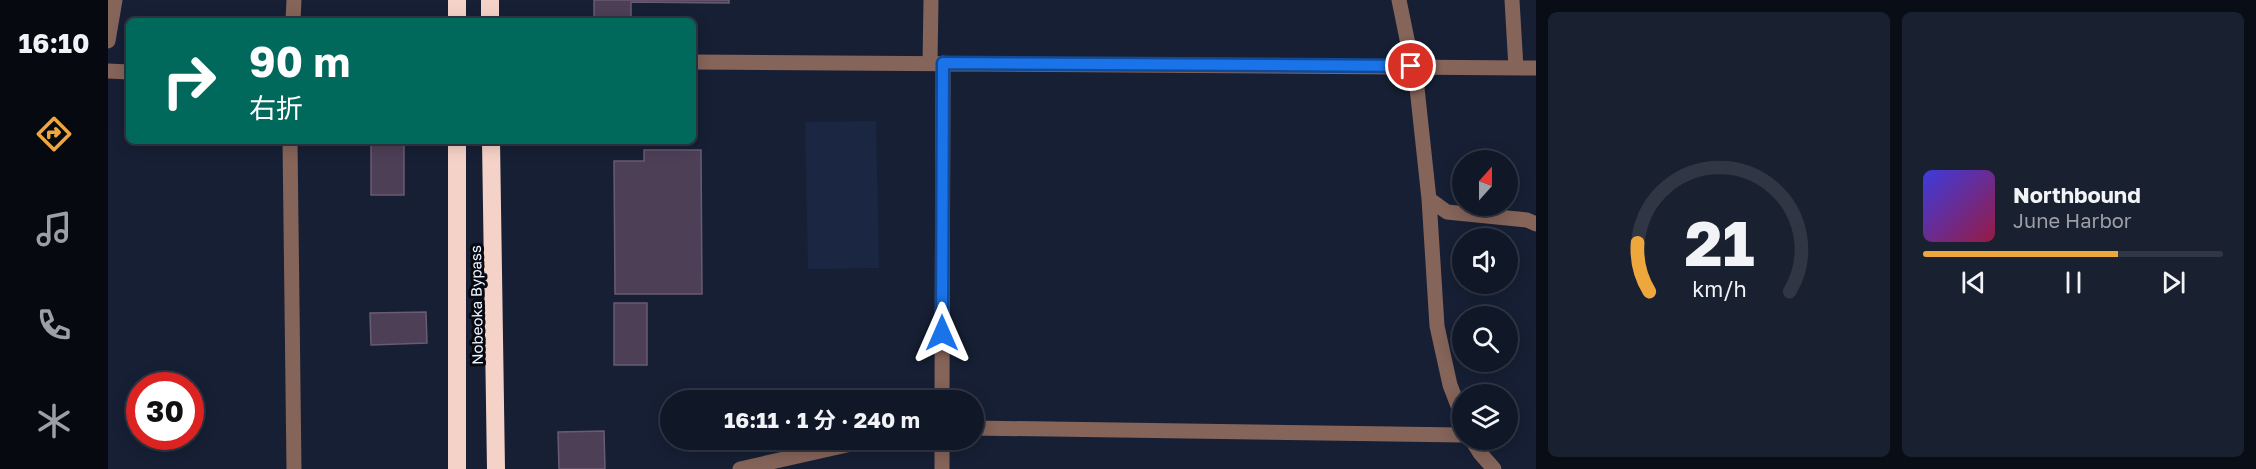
<!DOCTYPE html>
<html lang="ja">
<meta charset="utf-8">
<style>
body{margin:0;font-family:"Golos Text","Noto Sans JP",sans-serif;background:#19202f;color:#f1f3f6;height:100vh;display:flex;flex-direction:column;font-size:22px;white-space:nowrap}
*{box-sizing:border-box;margin:0}
p{font-size:20px;color:#9c9fa7}
.icon{flex:none;width:33px;height:33px;fill:none;stroke:currentColor;stroke-width:2;stroke-linecap:round;stroke-linejoin:round}
.map{position:relative;flex:1;overflow:hidden}
.drawer{display:flex;flex-direction:column;gap:12px;padding:12px;background:#090d15;width:720px}
.drawer>*{flex:none}
.guide{position:absolute;left:18px;top:18px;width:570px;height:126px;border-radius:9px;box-shadow:0 3px 15px #0003,0 0 0 2px #303644;background:#00695c;color:#fff;overflow:hidden}
.needle{width:39px;rotate:21deg}
.fabs{position:absolute;left:1344px;top:150px;display:grid;gap:12px}
.fabs a{display:grid;place-items:center;width:66px;height:66px;border-radius:50%;background:#101727;box-shadow:0 3px 15px #0003,0 0 0 2px #303644;font-size:30px}
.speed{position:absolute;left:18px;top:372px;display:flex;gap:12px;font-size:30px;font-weight:700;text-align:center}
.speed>*{display:grid;place-content:center;width:78px;height:78px;border-radius:50%;background:#101727;box-shadow:0 3px 15px #0003,0 0 0 2px #303644;line-height:1}
.speed .limit{border:9px solid #d22;background:#fff;color:#111}
.pin{position:absolute;display:grid;place-items:center;width:51px;height:51px;color:#fff;margin:-26px;border:3px solid #fff;border-radius:50%;box-shadow:0 2px 6px #0007}
.me{position:absolute;width:66px;margin:-33px;rotate:0deg;stroke-linejoin:round;filter:drop-shadow(0 0 4px #0008)}
.turn{display:flex;align-items:center;gap:21px;height:126px;padding:0 24px;font-size:27px}
.turn .icon{width:78px;height:78px;stroke-width:2.5}
.turn b{display:block;font-size:42px;line-height:51px}
.drawer .widget{flex:1;display:flex;flex-direction:column;justify-content:center;gap:9px;min-width:0;padding:0 21px;border-radius:9px;background:#19202f}
.drawer .dial{align-items:center;gap:0}
.dial svg{height:156px;overflow:visible;fill:none;stroke:#303644;stroke-width:7;stroke-linecap:round;text-anchor:middle}
.dial text{fill:#f1f3f6;stroke:none}
.song{display:flex;align-items:center;gap:18px}
.cover{width:72px;height:72px;border-radius:9px;background:linear-gradient(135deg,hsl(240 70% 55%),hsl(340 70% 35%))}
.played{height:6px;border-radius:3px;background:linear-gradient(90deg,#eea73d 65%,#303644 65%)}
.keys{display:flex;justify-content:space-around;direction:ltr}
.drawer .tiles{flex:1;display:grid;gap:12px;grid-template-columns:repeat(2,1fr)}
.trip{position:absolute;left:552px;top:390px;width:324px;height:60px;border-radius:30px;background:#101727;box-shadow:0 3px 15px #0003,0 0 0 2px #303644;font-weight:700;line-height:60px;text-align:center}
main{display:flex;flex:1;min-height:0}
.tabs{display:flex;flex-direction:column;width:108px;justify-content:space-around;align-items:center;background:#060910;color:#9c9fa7}
.tabs .icon{width:42px;height:42px}
.tabs .active{color:#eea73d}
.tabs b{font-size:27px;color:#f1f3f6}
.map>svg:first-child{display:block}
.built{fill:#1b2742}
.building{fill:#4d3f56;stroke:#695b73;stroke-width:1.5}
.lines{fill:none;stroke-linecap:round;stroke-linejoin:round}
.minor{stroke:#856459;stroke-width:15}
.highway{stroke:#f5d2c7;stroke-width:18}
.route-casing{stroke:#114b97;stroke-width:15}
.route{stroke:#1a73e8;stroke-width:10}
.labels{text-anchor:middle;dominant-baseline:central;stroke-width:6;stroke-linejoin:round;paint-order:stroke}
.street-label{font-size:15px;fill:#f0f5fe;stroke:#060912}
</style>
<main>
<nav class="tabs">
<b>16:10</b>
<svg class="icon active" aria-label="directions" viewBox="0 0 24 24"><path d="M12 3l9 9-9 9-9-9zM9 14v-3h6M13 9l2 2-2 2"/></svg>
<svg class="icon" aria-label="music" viewBox="0 0 24 24"><path d="M9 18V5l10-2v13"/><circle cx="6" cy="18" r="3"/><circle cx="16" cy="16" r="3"/></svg>
<svg class="icon" aria-label="phone" viewBox="0 0 24 24"><path d="M5 4h4l2 5-3 2q2 4 5 5l2-3 5 2v4C11 20 4 13 5 4z"/></svg>
<svg class="icon" aria-label="climate" viewBox="0 0 24 24"><path d="M12 3v18M4 7l16 10M4 17L20 7"/></svg>
</nav>
<div class="map">
<svg width="1428" height="469" viewBox="0 0 1428 469">
<rect width="100%" height="100%" fill="#161f34"/>
<path class="built" d="M 768,121 L 771,268 L 700,269 L 697,122 Z"/>
<path class="building" d="M 486,0 L 621,0 L 621,3 L 523,2 L 523,21 L 486,21 Z
M 263,141 L 296,141 L 296,195 L 263,195 Z
M 536,150 L 593,150 L 594,294 L 507,294 L 506,161 L 536,161 Z
M 506,303 L 539,303 L 539,365 L 506,365 Z
M 318,312 L 319,343 L 263,345 L 262,313 Z
M 496,431 L 497,469 L 451,469 L 450,432 Z"/>
<g class="lines">
<path class="minor" d="M 1291,0 L 1309,88 L 1321,199 L 1329,326 L 1342,385 L 1354,416
M 1404,0 L 1408,68
M 185,21 L 186,0
M 0,41 L 7,0
M 585,62 L 1428,68
M 822,63 L 823,0
M 0,71 L 21,72
M 182,141 L 186,469
M 1321,199 L 1339,212 L 1419,220 L 1428,224
M 834,400 L 835,63
M 866,428 L 1354,435
M 834,440 L 834,469
M 1364,440 L 1372,453 L 1386,469
M 632,469 L 761,440"/>
<path class="highway" d="M 382,0 L 382,21
M 349,21 L 349,0
M 383,141 L 388,469
M 349,469 L 349,141"/>
</g>
<g class="lines">
<g class="route-casing">
<path id="route" d="M 834,333 L 835,63 L 1303,66"/>
</g>
<use href="#route" class="route"/>
</g>
<g class="labels">
<g class="street-label">
<text transform="translate(368 305) rotate(-91)">Nobeoka Bypass</text>
</g>
</g>
</svg>
<div class="fabs">
<a><svg class="needle" viewBox="-14 -14 28 28"><path d="M0-13l5 13h-10z" fill="#e53935"/><path d="M0 13l5-13h-10z" fill="#9c9fa7"/></svg></a>
<a><svg class="icon" aria-label="sound" viewBox="0 0 24 24"><path d="M4 9h4l5-4v14l-5-4H4zM17 9q2 3 0 6"/></svg></a>
<a><svg class="icon" aria-label="search" viewBox="0 0 24 24"><circle cx="10" cy="10" r="6"/><path d="M15 15l6 6"/></svg></a>
<a><svg class="icon" aria-label="layers" viewBox="0 0 24 24"><path d="M12 4l9 5-9 5-9-5zM3 14l9 5 9-5"/></svg></a>
</div>
<div class="speed"><div class="limit">30</div></div>
<div class="pin" style="left:1303px;top:66px;background:#d93025"><svg class="icon" aria-label="arrive" viewBox="0 0 24 24"><path d="M6 21V4h12l-3 4 3 4H6"/></svg></div>
<svg class="me" style="left:834px;top:333px" viewBox="-20 -20 40 40"><path d="M0-17L14 15 0 8-14 15z" fill="#1a73e8" stroke="#fff" stroke-width="4"/></svg>
<div class="trip">16:11 · 1 分 · 240 m</div>
<div class="guide">
<div class="turn"><svg class="icon" aria-label="right" viewBox="0 0 24 24"><path d="M7 20v-9h11M14 6l5 5-5 5"/></svg><div><b>90 m</b>右折</div></div>
</div>
</div>
<section class="drawer">
<div class="tiles">
<div class="widget dial"><svg viewBox="0 0 100 80">
<path d="M14 69A42 42 0 1 1 86 69"/>
<path d="M14 69A42 42 0 0 1 8 44" stroke="#eea73d"/>
<text x="50" y="56" font-size="32" font-weight="700">21</text>
<text x="50" y="72" font-size="11">km/h</text>
</svg></div>
<div class="widget">
<div class="song"><i class="cover"></i><div><b>Northbound</b><p>June Harbor</p></div></div>
<div class="played"></div>
<div class="keys"><svg class="icon" aria-label="previous" viewBox="0 0 24 24"><path d="M18 5L8 12l10 7zM5 5v14"/></svg><svg class="icon" aria-label="pause" viewBox="0 0 24 24"><path d="M8 5v14M16 5v14"/></svg><svg class="icon" aria-label="next" viewBox="0 0 24 24"><path d="M6 5l10 7-10 7zM19 5v14"/></svg></div>
</div>
</div>
</section>
</main>
